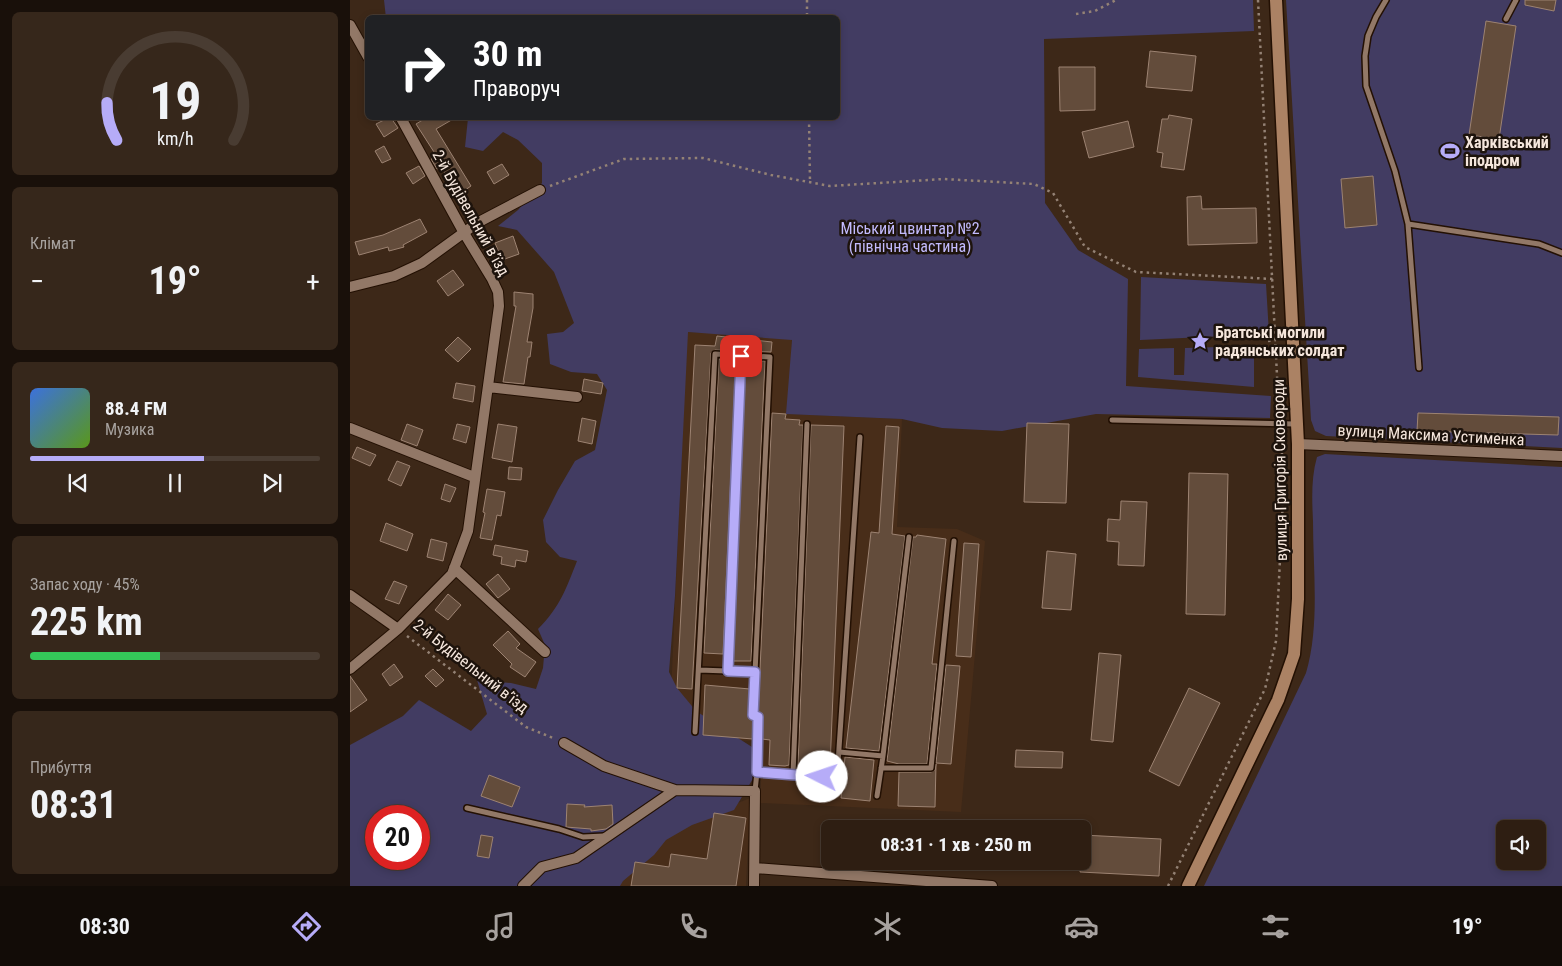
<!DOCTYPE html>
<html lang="uk">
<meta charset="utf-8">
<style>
body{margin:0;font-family:"Roboto Condensed",sans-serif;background:#36271b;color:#f1f3f6;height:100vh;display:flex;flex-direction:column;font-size:19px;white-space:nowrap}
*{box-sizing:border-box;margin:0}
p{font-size:16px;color:#a7a29f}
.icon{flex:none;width:28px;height:28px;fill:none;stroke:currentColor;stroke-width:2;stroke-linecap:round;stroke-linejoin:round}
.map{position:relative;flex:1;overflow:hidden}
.details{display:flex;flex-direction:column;gap:12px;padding:12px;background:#19100a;width:350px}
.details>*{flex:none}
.top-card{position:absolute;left:15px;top:15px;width:475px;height:105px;border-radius:8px;box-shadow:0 2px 8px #0003,0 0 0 1px #493c32;background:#202124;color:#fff;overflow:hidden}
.tools{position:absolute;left:1146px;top:820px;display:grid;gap:10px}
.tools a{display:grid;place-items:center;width:50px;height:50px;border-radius:8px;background:#2e1e12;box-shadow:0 2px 8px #0003,0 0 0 1px #493c32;font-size:25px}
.speed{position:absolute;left:15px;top:805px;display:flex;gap:10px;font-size:25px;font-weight:700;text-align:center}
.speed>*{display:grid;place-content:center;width:65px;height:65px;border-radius:50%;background:#2e1e12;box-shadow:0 2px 8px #0003,0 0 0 1px #493c32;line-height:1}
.speed .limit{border:8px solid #d22;background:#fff;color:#111}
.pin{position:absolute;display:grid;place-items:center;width:42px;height:42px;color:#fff;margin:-21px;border-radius:10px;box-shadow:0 2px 8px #0006}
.me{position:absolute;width:55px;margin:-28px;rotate:274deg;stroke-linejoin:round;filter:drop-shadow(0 0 4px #0008)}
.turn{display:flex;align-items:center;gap:18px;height:105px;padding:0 25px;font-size:22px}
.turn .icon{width:65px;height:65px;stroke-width:2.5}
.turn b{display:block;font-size:35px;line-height:42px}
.big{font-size:38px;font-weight:700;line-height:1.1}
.details .tile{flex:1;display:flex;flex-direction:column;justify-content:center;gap:8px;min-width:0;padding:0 18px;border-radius:8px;background:#36271b}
.details .dial{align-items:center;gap:0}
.dial svg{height:130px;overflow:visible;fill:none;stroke:#493c32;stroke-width:7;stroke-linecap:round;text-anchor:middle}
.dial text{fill:#f1f3f6;stroke:none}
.song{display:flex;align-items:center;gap:15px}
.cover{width:60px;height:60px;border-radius:8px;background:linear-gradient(135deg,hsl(220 70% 55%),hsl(90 70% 35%))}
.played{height:5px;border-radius:2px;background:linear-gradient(90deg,#b6acf8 60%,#493c32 60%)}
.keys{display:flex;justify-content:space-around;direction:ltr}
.heat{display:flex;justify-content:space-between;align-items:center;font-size:28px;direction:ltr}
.charge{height:8px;border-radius:4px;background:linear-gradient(90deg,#34c759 45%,#493c32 0)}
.trip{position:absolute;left:471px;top:820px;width:270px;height:50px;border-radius:8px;background:#2e1e12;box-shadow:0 2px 8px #0003,0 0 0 1px #493c32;font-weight:700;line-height:50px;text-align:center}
.menu{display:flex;height:80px;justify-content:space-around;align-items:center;background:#120c07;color:#a7a29f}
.menu .icon{width:35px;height:35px}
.menu .selected{color:#b6acf8}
.menu b{font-size:22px;color:#f1f3f6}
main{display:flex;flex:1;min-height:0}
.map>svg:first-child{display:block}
.built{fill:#482d19}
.green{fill:#423c62;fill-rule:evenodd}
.building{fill:#634c3b;stroke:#9d8372}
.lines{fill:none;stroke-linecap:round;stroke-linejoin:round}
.lane-casing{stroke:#231003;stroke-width:8}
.street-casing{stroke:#231003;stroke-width:12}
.secondary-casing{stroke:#231003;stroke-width:15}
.path{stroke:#948275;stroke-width:2.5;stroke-dasharray:2.5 4;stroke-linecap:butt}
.lane{stroke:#927867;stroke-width:5}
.street{stroke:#927867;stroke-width:10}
.secondary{stroke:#ab8264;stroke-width:12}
.route-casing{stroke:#7670a1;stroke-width:12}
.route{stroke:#b6acf8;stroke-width:9}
.labels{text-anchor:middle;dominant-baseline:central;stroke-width:5;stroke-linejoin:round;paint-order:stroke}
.poi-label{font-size:16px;font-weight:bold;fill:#f5e6dc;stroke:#1d130c;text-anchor:start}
.street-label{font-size:16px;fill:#f5e6dc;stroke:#1d130c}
.park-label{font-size:16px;fill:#c3bbfe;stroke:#1d130c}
</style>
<main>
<section class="details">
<div class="tile dial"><svg viewBox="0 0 100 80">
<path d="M14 69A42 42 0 1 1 86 69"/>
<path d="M14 69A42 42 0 0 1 8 46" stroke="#b6acf8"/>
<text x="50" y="56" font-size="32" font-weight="700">19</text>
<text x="50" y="72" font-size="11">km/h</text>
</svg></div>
<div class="tile"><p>Клімат</p>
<div class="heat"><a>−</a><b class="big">19°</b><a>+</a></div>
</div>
<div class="tile">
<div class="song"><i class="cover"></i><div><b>88.4 FM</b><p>Музика</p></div></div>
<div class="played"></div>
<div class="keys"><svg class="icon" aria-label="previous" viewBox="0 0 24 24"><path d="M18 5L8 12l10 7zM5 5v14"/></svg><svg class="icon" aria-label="pause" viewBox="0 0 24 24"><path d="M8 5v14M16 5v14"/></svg><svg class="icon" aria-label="next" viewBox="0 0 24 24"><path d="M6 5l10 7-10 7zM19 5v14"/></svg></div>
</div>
<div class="tile"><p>Запас ходу · 45%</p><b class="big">225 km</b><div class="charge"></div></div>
<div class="tile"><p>Прибуття</p><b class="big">08:31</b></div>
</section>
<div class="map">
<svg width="1212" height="886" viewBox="0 0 1212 886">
<rect width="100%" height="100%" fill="#3d2818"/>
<path class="built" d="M 337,332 L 442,336 L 439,414 L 552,419 L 547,527 L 607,529 L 635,541 L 611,812 L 410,803 L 413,741 L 319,739 Z
M 400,798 L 396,886 L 265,886 L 302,839 Z"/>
<path class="green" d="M 34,0 L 903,0 L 904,31 L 694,39 L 695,203 L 728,250 L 778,279 L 776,386 L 921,396 L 920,418 L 746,414 L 652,431 L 592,428 L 552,419 L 436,414 L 442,340 L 338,332 L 325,596 L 319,672 L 327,688 L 346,711 L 402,747 L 407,772 L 384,810 L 342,825 L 316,840 L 304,855 L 273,881 L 270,886 L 0,886 L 0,745 L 53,716 L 69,700 L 121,731 L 137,714 L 127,680 L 161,683 L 186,689 L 193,668 L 195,645 L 188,629 C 210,607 216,589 227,561 L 210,557 L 196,542 L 193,520 L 208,490 L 225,461 L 245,450 L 257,390 L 247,374 L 221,372 L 200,364 L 197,334 L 213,332 L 224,323 L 204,272 L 167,230 L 148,226 L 168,210 L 192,183 L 192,163 L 168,140 L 153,132 L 133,151 L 115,147 L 118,118 L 488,118 L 488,18 L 36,18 ZM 26,816 L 69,816 L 69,859 L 26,859 Z
M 936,0 L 1212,0 L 1212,448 L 976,436 L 965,431 L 961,420 Z
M 791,277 L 916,284 L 919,334 L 790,340 Z
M 904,346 L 904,387 L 788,377 L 789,349 L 824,348 L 824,375 L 834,375 L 835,348 Z
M 975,454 L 1212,467 L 1212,886 L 854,886 L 956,673 C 970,625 963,571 963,521 C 962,500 961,478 967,457 ZM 1155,829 L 1188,829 L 1188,861 L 1155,861 Z"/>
<path class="building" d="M 1175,0 L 1206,0 L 1204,11 L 1175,5 Z
M 1136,21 L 1166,26 L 1149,139 L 1119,135 Z
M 800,51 L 846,56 L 842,91 L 796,87 Z
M 709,67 L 745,67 L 745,110 L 710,111 Z
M 819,115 L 842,119 L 834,170 L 811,167 L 813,153 L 807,152 L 812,119 L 818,119 Z
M 38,118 L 41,118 L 48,128 L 34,137 L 26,124 Z
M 76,118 L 105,118 L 86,129 L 121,186 L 108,195 L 91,167 L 87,169 L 81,159 L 86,157 L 84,152 L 66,124 Z
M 778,121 L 784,147 L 739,158 L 732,132 Z
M 34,146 L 41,159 L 32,163 L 25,151 Z
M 152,164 L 159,175 L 144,184 L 137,172 Z
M 69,166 L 75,176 L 63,184 L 56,173 Z
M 1023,176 L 1027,225 L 995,228 L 991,179 Z
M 851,196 L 852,209 L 906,208 L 907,243 L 838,245 L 837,197 Z
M 70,219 L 77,232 L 53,245 L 54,247 L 39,251 L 38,247 L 9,255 L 5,242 L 33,235 Z
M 163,236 L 169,254 L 152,260 L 145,243 Z
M 103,270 L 114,285 L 98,296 L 87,281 Z
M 164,292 L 183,294 L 183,308 L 177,342 L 182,342 L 180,357 L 178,357 L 174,384 L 153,382 L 166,306 L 164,306 Z
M 367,336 L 422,342 L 421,352 L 365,350 L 361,353 L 342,689 L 327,688 L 345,345 L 365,346 Z
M 108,337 L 121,349 L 108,362 L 95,350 Z
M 369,359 L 386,360 L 373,654 L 354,653 Z
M 395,360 L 415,361 L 401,661 L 383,661 L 382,655 Z
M 234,379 L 253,383 L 251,394 L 232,391 Z
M 106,383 L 125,386 L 123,402 L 103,398 Z
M 422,413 L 436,414 L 435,419 L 450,420 L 449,425 L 453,425 L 439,765 L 435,766 L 419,765 L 420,740 L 412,739 L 412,717 L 408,712 Z
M 1068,413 L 1209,417 L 1208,435 L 1067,431 Z
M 232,418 L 246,421 L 242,444 L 228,441 Z
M 677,423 L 719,424 L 716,503 L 674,502 Z
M 57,424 L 73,430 L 67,446 L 51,440 Z
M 107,424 L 120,427 L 116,443 L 103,439 Z
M 148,424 L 167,427 L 162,462 L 142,458 Z
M 461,425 L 494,426 L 480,767 L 448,766 Z
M 536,426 L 549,427 L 542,534 L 555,536 L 529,751 L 496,748 L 521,532 L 529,533 Z
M 7,447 L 26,455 L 20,466 L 2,458 Z
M 47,461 L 60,466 L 51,486 L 38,480 Z
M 159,467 L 172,468 L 171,480 L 158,479 Z
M 839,473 L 878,474 L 875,615 L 836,614 Z
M 95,484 L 106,488 L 100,502 L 91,499 Z
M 137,489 L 155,492 L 151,516 L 147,515 L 142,540 L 130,538 L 135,513 L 133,512 Z
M 771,501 L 797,502 L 794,566 L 768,565 L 769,542 L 757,541 L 758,519 L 770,520 Z
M 36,523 L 63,534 L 57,551 L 30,541 Z
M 567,535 L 596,539 L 582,664 L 587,664 L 577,764 L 549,764 L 537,761 L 563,537 L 566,537 Z
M 81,539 L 97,543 L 93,561 L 77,557 Z
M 614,543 L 629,544 L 621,657 L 606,656 Z
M 145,545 L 178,551 L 176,562 L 166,560 L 165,567 L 151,564 L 152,557 L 143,555 Z
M 697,551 L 726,554 L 721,610 L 692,608 Z
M 148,574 L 160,589 L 148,598 L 136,584 Z
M 44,581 L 57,586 L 49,604 L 35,599 Z
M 98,594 L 111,605 L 98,620 L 85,610 Z
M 158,631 L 170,644 L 166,648 L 186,662 L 175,677 L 160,667 L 162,664 L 143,645 Z
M 749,653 L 771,655 L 763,742 L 741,740 Z
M 44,664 L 53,677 L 40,686 L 32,674 Z
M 596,665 L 610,666 L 601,764 L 586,763 Z
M 83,669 L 94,680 L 86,687 L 75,676 Z
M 0,676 L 17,700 L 0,712 Z
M 355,685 L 400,689 L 399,715 L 400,718 L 404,720 L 403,739 L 353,735 Z
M 839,688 L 870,703 L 829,786 L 799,771 Z
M 666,750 L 713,752 L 712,768 L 665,767 Z
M 495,757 L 524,760 L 520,801 L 491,798 Z
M 586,764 L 585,807 L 548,806 L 549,772 L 581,772 L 585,770 Z
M 139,775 L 170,787 L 162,807 L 131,796 Z
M 217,804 L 235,805 L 234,807 L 262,805 L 263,824 L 256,829 L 241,831 L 241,829 L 216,827 Z
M 364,813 L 396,818 L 386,886 L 281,886 L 285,862 L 319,867 L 321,854 L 357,859 Z
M 131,835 L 143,837 L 139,858 L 127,856 Z
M 732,835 L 811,839 L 809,876 L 730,872 L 731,861 L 732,861 Z"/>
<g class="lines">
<g class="lane-casing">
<path id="lane" d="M 1036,0 L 1026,17 L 1018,36 L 1015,56 L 1016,86 L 1045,171 L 1058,224 L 1069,368
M 1156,19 L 1166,0
M 1058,224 L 1189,244 L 1212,253
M 762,420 L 946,424
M 349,670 L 405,672
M 377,671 L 391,356
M 345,732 L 365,354 L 420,357 L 403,715 L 408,717 L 407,772
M 489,752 L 533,756 L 527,796
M 533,756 L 559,537
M 531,768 L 581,768 L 604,541
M 443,775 L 457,424
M 405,791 L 407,772 L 487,778 L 510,437
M 117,808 L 209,829 L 233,837 L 254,836"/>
</g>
<g class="street-casing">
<path id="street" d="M 0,25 L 18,57
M 0,287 L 44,276 L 72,263 L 127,223 L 190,190
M 138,387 L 227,397
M 0,428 L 124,477
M 948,444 L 1212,456
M 104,568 L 195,652
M 0,595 L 48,629
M 0,669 L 48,629 L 102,574 L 118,531 L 149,306 L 148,292 L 142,279 L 114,233 L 51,118
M 214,743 L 254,766 L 325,790
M 405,868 L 642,886
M 173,886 L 192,867 L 226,858 L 325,790 L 405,791 L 404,886"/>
</g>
<g class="secondary-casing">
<path id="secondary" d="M 838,886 L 928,700 L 944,654 L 948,599 L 948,444 L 926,0"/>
</g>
<path class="path" d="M 457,0 L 457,18
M 908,0 L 929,415
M 726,14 L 745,11 L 766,0
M 459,118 L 460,182
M 200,186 L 274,159 L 353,158 L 421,175 L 480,186 L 594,179 L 684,184 L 703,193 L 735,247 L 786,272 L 923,279
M 918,341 L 926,340
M 57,636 L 176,727 L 203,738
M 818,886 L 915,689 L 926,641 L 934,477 L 930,431"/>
<use href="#lane" class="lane"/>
<use href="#street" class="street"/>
<use href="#secondary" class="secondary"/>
</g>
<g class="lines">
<g class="route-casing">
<path id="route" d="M 391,356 L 378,671 L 405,672 L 403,715 L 408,717 L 407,772 L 472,777"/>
</g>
<use href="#route" class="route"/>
</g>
<defs>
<g id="stadium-bare" transform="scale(1.5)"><path d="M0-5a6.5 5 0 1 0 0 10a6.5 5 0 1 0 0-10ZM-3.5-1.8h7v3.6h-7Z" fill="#b6acf8" stroke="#1d130c" stroke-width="2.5" paint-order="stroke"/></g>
<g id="sight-bare" transform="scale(1.5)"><path d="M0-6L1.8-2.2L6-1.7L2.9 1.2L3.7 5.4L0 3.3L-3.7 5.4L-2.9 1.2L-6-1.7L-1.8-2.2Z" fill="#b6acf8" stroke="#1d130c" stroke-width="2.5" paint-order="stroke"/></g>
</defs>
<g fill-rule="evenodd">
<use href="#stadium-bare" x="1100" y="151"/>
<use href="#sight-bare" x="850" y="341"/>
</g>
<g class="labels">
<g class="poi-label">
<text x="1115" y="142">Харківський<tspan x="1115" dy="18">іподром</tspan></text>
<text x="865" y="332">Братські могили<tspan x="865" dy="18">радянських солдат</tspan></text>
</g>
<g class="street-label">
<text transform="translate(121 213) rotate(61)">2-й Будівельний в’їзд</text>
<text transform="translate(1081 435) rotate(3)">вулиця Максима Устименка</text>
<text transform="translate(930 470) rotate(-91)">вулиця Григорія Сковороди</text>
<text transform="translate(121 666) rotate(38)">2-й Будівельний в’їзд</text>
</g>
<g class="park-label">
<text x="560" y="228">Міський цвинтар №2<tspan x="560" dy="18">(північна частина)</tspan></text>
</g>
</g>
</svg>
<div class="tools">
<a><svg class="icon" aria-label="sound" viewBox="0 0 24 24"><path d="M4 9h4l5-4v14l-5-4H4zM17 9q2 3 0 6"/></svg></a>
</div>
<div class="speed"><div class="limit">20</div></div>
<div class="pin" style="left:391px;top:356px;background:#d93025"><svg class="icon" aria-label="arrive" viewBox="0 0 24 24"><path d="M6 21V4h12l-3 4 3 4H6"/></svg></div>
<svg class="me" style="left:472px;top:777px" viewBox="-20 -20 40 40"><circle r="19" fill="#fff"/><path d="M0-13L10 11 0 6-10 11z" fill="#b6acf8"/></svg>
<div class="trip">08:31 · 1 хв · 250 m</div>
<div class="top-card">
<div class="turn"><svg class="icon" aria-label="right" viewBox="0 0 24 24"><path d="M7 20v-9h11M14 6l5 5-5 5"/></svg><div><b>30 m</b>Праворуч</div></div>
</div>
</div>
</main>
<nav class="menu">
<b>08:30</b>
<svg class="icon selected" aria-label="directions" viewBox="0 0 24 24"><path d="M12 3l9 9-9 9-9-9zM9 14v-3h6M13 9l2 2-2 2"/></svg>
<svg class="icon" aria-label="music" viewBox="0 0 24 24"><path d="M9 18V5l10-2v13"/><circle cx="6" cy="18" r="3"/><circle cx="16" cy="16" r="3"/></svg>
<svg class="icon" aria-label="phone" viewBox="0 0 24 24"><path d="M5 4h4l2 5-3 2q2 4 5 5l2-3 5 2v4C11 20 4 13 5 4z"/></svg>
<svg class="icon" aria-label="climate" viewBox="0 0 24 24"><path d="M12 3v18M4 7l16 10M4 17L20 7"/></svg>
<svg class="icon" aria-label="car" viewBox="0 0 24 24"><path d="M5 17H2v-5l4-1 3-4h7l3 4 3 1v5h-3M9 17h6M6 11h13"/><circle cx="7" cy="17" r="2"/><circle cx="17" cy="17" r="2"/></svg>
<svg class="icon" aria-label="filters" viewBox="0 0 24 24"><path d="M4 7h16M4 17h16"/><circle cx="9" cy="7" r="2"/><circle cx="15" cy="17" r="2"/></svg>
<b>19°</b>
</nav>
